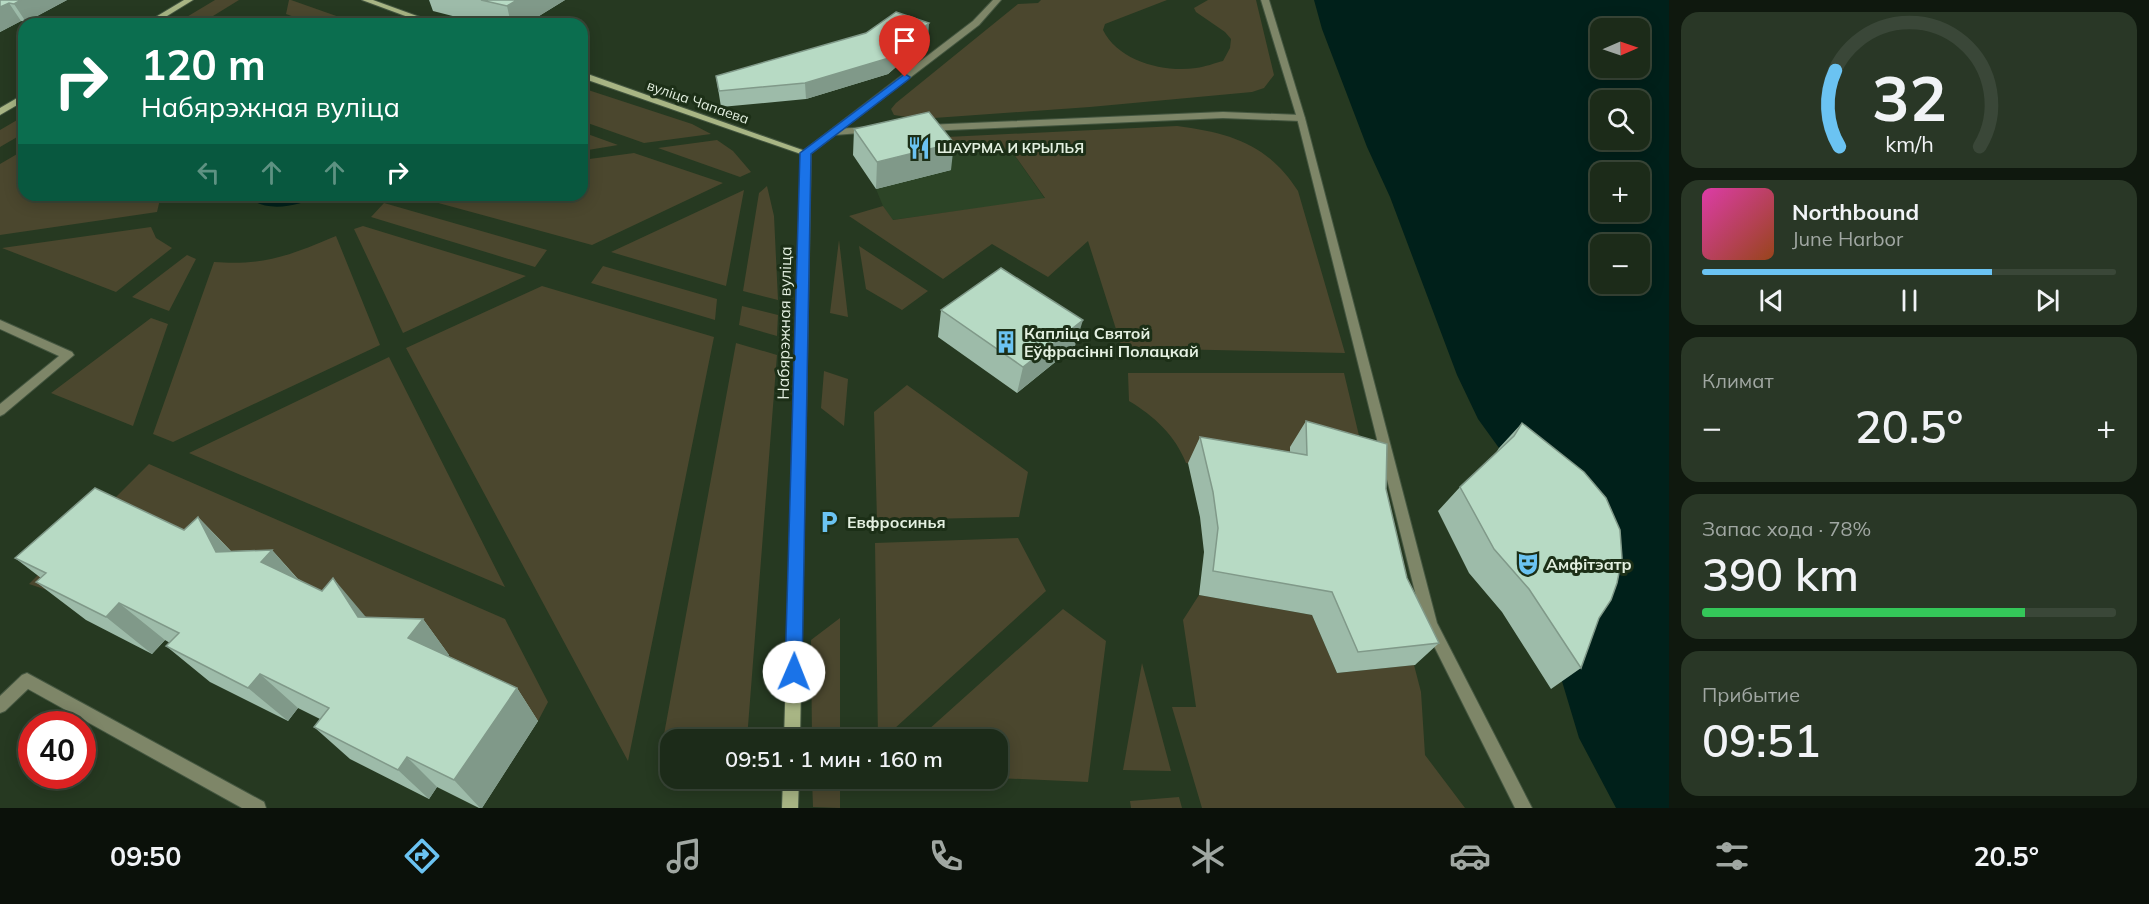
<!DOCTYPE html>
<html lang="ru">
<meta charset="utf-8">
<style>
body{margin:0;font-family:Mulish,sans-serif;background:#293726;color:#f1f3f6;height:100vh;display:flex;flex-direction:column;font-size:22px;white-space:nowrap}
*{box-sizing:border-box;margin:0}
p{font-size:20px;color:#a0a7a2}
.icon{flex:none;width:33px;height:33px;fill:none;stroke:currentColor;stroke-width:2;stroke-linecap:round;stroke-linejoin:round}
.map{position:relative;flex:1;overflow:hidden}
.drawer{display:flex;flex-direction:column;gap:12px;padding:12px;background:#0f180e;width:480px}
.drawer>*{flex:none}
.top-card{position:absolute;left:18px;top:18px;width:570px;height:183px;border-radius:18px;box-shadow:0 3px 15px #0003,0 0 0 2px #3a4738;background:#0b6e4f;color:#fff;overflow:hidden}
.needle{width:39px;rotate:88deg}
.controls{position:absolute;left:1590px;top:18px;display:grid;gap:12px}
.controls a{display:grid;place-items:center;width:60px;height:60px;border-radius:12px;background:#1c2b19;box-shadow:0 3px 15px #0003,0 0 0 2px #3a4738;font-size:30px}
.speed{position:absolute;left:18px;top:711px;display:flex;gap:12px;font-size:30px;font-weight:700;text-align:center}
.speed>*{display:grid;place-content:center;width:78px;height:78px;border-radius:50%;background:#1c2b19;box-shadow:0 3px 15px #0003,0 0 0 2px #3a4738;line-height:1}
.speed .limit{border:9px solid #d22;background:#fff;color:#111}
.pin{position:absolute;display:grid;place-items:center;width:51px;height:51px;color:#fff;margin:-62px -26px;border-radius:50% 50% 50% 0;rotate:-45deg;box-shadow:0 0 6px #0007}
.pin .icon{rotate:45deg}
.me{position:absolute;width:66px;margin:-33px;rotate:1deg;stroke-linejoin:round;filter:drop-shadow(0 0 4px #0008)}
.turn{display:flex;align-items:center;gap:21px;height:126px;padding:0 24px;font-size:27px}
.turn .icon{width:78px;height:78px;stroke-width:2.5}
.turn b{display:block;font-size:42px;line-height:51px}
.lanes{display:flex;align-items:center;height:57px;padding:0 24px;background:#0003;justify-content:center;gap:30px;direction:ltr}
.lanes .off{opacity:.35}
.big{font-size:45px;font-weight:600;line-height:1.1}
.drawer .widget{flex:1;display:flex;flex-direction:column;justify-content:center;gap:9px;min-width:0;padding:0 21px;border-radius:18px;background:#293726}
.drawer .dial{align-items:center;gap:0}
.dial svg{height:156px;overflow:visible;fill:none;stroke:#3a4738;stroke-width:7;stroke-linecap:round;text-anchor:middle}
.dial text{fill:#f1f3f6;stroke:none}
.song{display:flex;align-items:center;gap:18px}
.cover{width:72px;height:72px;border-radius:9px;background:linear-gradient(135deg,hsl(320 70% 55%),hsl(20 70% 35%))}
.played{height:6px;border-radius:3px;background:linear-gradient(90deg,#6bc3f2 70%,#3a4738 70%)}
.keys{display:flex;justify-content:space-around;direction:ltr}
.heat{display:flex;justify-content:space-between;align-items:center;font-size:33px;direction:ltr}
.charge{height:9px;border-radius:4px;background:linear-gradient(90deg,#34c759 78%,#3a4738 0)}
.trip{position:absolute;left:660px;top:729px;width:348px;height:60px;border-radius:18px;background:#1c2b19;box-shadow:0 3px 15px #0003,0 0 0 2px #3a4738;font-weight:600;line-height:60px;text-align:center}
.tabs{display:flex;height:96px;justify-content:space-around;align-items:center;background:#0b110a;color:#a0a7a2}
.tabs .icon{width:42px;height:42px}
.tabs .on{color:#6bc3f2}
.tabs b{font-size:27px;color:#f1f3f6}
main{display:flex;flex:1;min-height:0}
.map>svg:first-child{display:block}
.built{fill:#2c4426}
.green{fill:#4b472e}
.water{fill:#00201a;fill-rule:evenodd}
.lines{fill:none;stroke-linecap:round;stroke-linejoin:round}
.lane-casing{stroke:#445640;stroke-width:2}
.street-casing{stroke:#445640;stroke-width:2}
.secondary-casing{stroke:#445640;stroke-width:2}
.lane{fill:#7e8668;fill-rule:evenodd}
.street{fill:#7e8668;fill-rule:evenodd}
.secondary{fill:#a8b584;fill-rule:evenodd}
.wall{fill:#9dbba9}
.shaded-wall{fill:#809989}
.building{fill:#b7dac4;stroke:#809989;stroke-width:1.5}
.route{fill:#1a73e8;stroke:#114b97;stroke-width:1.5}
.labels{text-anchor:middle;dominant-baseline:central;stroke-width:6;stroke-linejoin:round;paint-order:stroke}
.far-street-label{font-size:14px;fill:#e4f0e1;stroke:#1c2f17}
.far-poi-label{font-size:14px;font-weight:bold;fill:#e4f0e1;stroke:#1c2f17;text-anchor:start}
.street-label{font-size:16px;fill:#e4f0e1;stroke:#1c2f17}
.poi-label{font-size:16px;font-weight:bold;fill:#e4f0e1;stroke:#1c2f17;text-anchor:start}
</style>
<main>
<div class="map">
<svg width="1669" height="808" viewBox="0 0 1669 808">
<rect width="100%" height="100%" fill="#263921"/>
<path class="built" d="M 926,138 L 1011,150 L 1045,199 L 892,220 L 883,206 L 876,189 L 951,170 Z"/>
<path class="green" d="M 215,0 L 239,0 L 200,24 L 175,24 Z
M 289,0 L 291,0 L 359,24 L 314,24 L 286,14 Z
M 1041,0 L 1167,0 L 1105,24 L 1103,30 C 1118,61 1164,73 1196,68 C 1205,67 1215,63 1223,61 L 1230,48 L 1231,39 L 1225,32 L 1196,12 L 1194,8 L 1208,0 L 1256,0 L 1274,75 L 1264,88 L 1252,92 L 1090,107 L 920,119 L 894,115 L 891,109 L 896,103 L 1018,4 L 1038,3 Z
M 582,88 L 692,124 L 711,134 L 644,143 L 582,121 Z
M 24,116 L 24,133 L 0,147 L 0,130 Z
M 1177,126 C 1230,133 1268,144 1298,191 L 1345,353 L 1122,348 L 1088,241 L 1048,277 L 992,244 L 943,279 L 849,216 L 883,206 L 893,220 L 1045,198 L 1011,150 L 926,138 Z
M 582,132 L 618,145 L 582,151 Z
M 717,140 L 733,151 L 751,172 L 740,177 L 658,148 Z
M 24,150 L 24,195 L 161,195 L 157,212 L 0,235 L 0,164 Z
M 634,153 L 723,183 L 592,245 L 409,195 L 582,195 L 582,160 Z
M 767,186 L 774,216 L 778,300 L 743,291 L 759,193 Z
M 744,190 L 726,286 L 611,252 Z
M 384,203 L 547,250 L 535,267 L 371,217 Z
M 363,226 L 526,276 L 403,333 L 354,229 Z
M 151,227 L 156,238 L 172,248 L 116,292 L 2,248 Z
M 336,236 L 380,345 L 173,442 L 153,434 L 214,262 C 264,266 291,255 336,236 Z
M 839,240 L 848,317 L 830,313 Z
M 859,246 L 928,291 L 902,310 L 866,289 Z
M 187,255 L 196,259 L 169,311 L 132,297 Z
M 603,266 L 717,299 L 715,320 L 591,283 Z
M 542,286 L 714,337 L 628,761 L 406,348 Z
M 742,306 L 778,315 L 777,336 L 739,325 Z
M 151,318 L 168,324 L 133,426 L 51,393 Z
M 736,343 L 777,355 L 747,739 L 670,740 L 670,769 L 658,767 Z
M 389,357 L 505,587 L 189,453 Z
M 824,371 L 848,379 L 844,426 L 821,408 Z
M 1128,373 L 1344,373 L 1367,469 L 1290,447 L 1291,480 L 1186,463 C 1175,435 1154,416 1129,401 Z
M 907,385 L 1028,472 L 1019,517 L 877,520 L 874,412 Z
M 149,464 L 505,619 L 548,702 L 538,721 L 436,673 L 449,655 L 65,596 L 29,584 Z
M 1018,538 L 1046,591 L 883,739 L 878,739 L 875,543 Z
M 1199,595 L 1312,615 L 1337,673 L 1414,665 L 1421,692 L 1425,755 L 1465,808 L 1202,808 L 1172,707 L 1196,707 L 1183,620 Z
M 1063,609 L 1106,641 L 1088,782 L 998,778 L 998,740 L 918,739 Z
M 840,618 L 840,739 L 812,739 L 811,640 Z
M 1142,663 L 1171,771 L 1123,770 Z
M 812,779 L 840,779 L 840,808 L 813,807 Z
M 1179,797 L 1182,808 L 1131,808 L 1130,801 Z"/>
<path class="water" d="M 1314,0 L 1669,0 L 1669,808 L 1616,808 L 1579,738 L 1561,678 L 1532,475 L 1499,448 L 1478,419 L 1457,375 L 1390,197 L 1367,147 L 1322,29 ZM 1600,28 L 1640,28 L 1640,68 L 1600,68 ZM 1600,100 L 1640,100 L 1640,140 L 1600,140 ZM 1600,172 L 1640,172 L 1640,212 L 1600,212 ZM 1600,244 L 1640,244 L 1640,284 L 1600,284 Z
M 245,195 L 319,195 C 298,207 264,214 245,195 Z"/>
<g class="lines">
<g class="lane-casing">
<path id="lane" d="M 1223,112 L 1301,115 L 1305,118 L 1301,121 L 1223,118 L 926,131 L 921,128 L 926,125 Z
M 869,127 L 874,130 L 872,132 L 835,135 L 830,132 L 835,129 Z
M 0,320 L 72,352 L 74,355 L 4,414 L 0,416 L 0,404 L 59,356 L 0,329 Z
M 27,673 L 264,802 L 266,808 L 242,808 L 28,689 L 5,711 L 0,713 L 0,696 L 22,675 Z"/>
</g>
<g class="street-casing">
<path id="street" d="M 993,0 L 1001,0 L 979,25 L 809,155 L 803,155 L 803,151 L 973,21 Z
M 1261,0 L 1269,0 L 1305,118 L 1437,623 L 1532,808 L 1515,808 L 1423,624 L 1297,118 Z"/>
</g>
<g class="secondary-casing">
<path id="secondary" d="M 184,0 L 193,0 L 154,24 L 144,24 Z
M 362,0 L 373,0 L 439,24 L 427,24 Z
M 582,72 L 811,153 L 800,740 L 784,740 L 801,154 L 582,78 Z
M 24,94 L 24,101 L 0,115 L 0,108 Z
M 783,778 L 799,778 L 798,808 L 782,808 Z"/>
</g>
<use href="#lane" class="lane"/>
<use href="#street" class="street"/>
<use href="#secondary" class="secondary"/>
</g>
<path class="wall" d="M 0,0 L 67,0 L 26,22 L 21,21 L 0,32 Z
M 429,0 L 565,0 L 526,24 L 484,24 L 433,11 Z
M 928,39 L 888,74 L 806,99 L 721,107 L 716,76 Z
M 854,129 L 951,170 L 876,189 L 853,155 Z
M 941,310 L 1075,346 L 1017,393 L 938,337 Z
M 1306,421 L 1386,489 L 1407,578 L 1439,643 L 1415,665 L 1337,673 L 1312,615 L 1199,595 L 1204,552 L 1200,517 L 1188,463 L 1200,437 L 1290,452 L 1290,447 Z
M 1522,423 L 1599,618 L 1581,668 L 1551,689 L 1502,612 L 1469,573 L 1438,511 L 1460,487 L 1496,453 L 1499,448 Z
M 198,517 L 231,551 L 272,550 L 298,579 L 366,617 L 423,619 L 449,655 L 448,656 L 517,688 L 538,721 L 482,808 L 479,808 L 437,787 L 429,799 L 350,759 L 314,727 L 320,719 L 298,708 L 288,721 L 210,682 L 166,646 L 170,643 L 165,640 L 152,654 L 86,620 L 36,582 L 41,578 L 15,558 L 184,530 Z"/>
<path class="shaded-wall" d="M 21,0 L 67,0 L 26,22 L 14,4 Z
M 517,0 L 565,0 L 526,24 L 511,24 L 507,6 Z
M 9,3 L 21,21 L 0,32 L 0,7 Z
M 929,23 L 928,39 L 888,74 L 806,99 L 805,83 Z
M 954,143 L 951,170 L 876,189 L 877,162 Z
M 1083,320 L 1075,346 L 1017,393 L 1023,367 Z
M 198,517 L 236,557 L 216,552 Z
M 272,550 L 306,589 L 261,562 Z
M 333,578 L 365,616 L 388,654 L 358,617 Z
M 119,603 L 165,640 L 152,654 L 106,617 Z
M 423,619 L 449,655 L 436,673 L 408,638 Z
M 260,674 L 298,708 L 288,721 L 248,688 Z
M 517,688 L 538,721 L 482,808 L 480,808 L 454,780 Z
M 407,757 L 437,787 L 429,799 L 398,770 Z"/>
<path class="building" d="M 0,0 L 21,0 L 14,4 L 9,3 L 0,7 Z
M 481,0 L 517,0 L 507,6 Z
M 896,12 L 929,23 L 889,58 L 805,83 L 719,91 L 716,76 L 866,33 Z
M 929,112 L 954,143 L 877,162 L 854,129 Z
M 1001,268 L 1083,320 L 1023,367 L 941,310 Z
M 1306,421 L 1387,444 L 1386,489 L 1407,578 L 1439,643 L 1358,652 L 1332,592 L 1213,571 L 1218,528 L 1213,492 L 1200,437 L 1307,455 Z
M 1522,423 L 1584,472 L 1606,498 L 1620,530 L 1622,558 L 1617,583 L 1611,600 L 1599,618 L 1581,668 L 1529,589 L 1494,549 L 1460,487 L 1514,436 Z
M 95,488 L 184,530 L 198,517 L 216,552 L 272,550 L 261,562 L 322,591 L 333,578 L 358,617 L 423,619 L 408,638 L 517,688 L 454,780 L 407,757 L 398,770 L 314,727 L 329,708 L 260,674 L 248,688 L 166,646 L 179,633 L 119,603 L 106,617 L 36,582 L 46,573 L 15,558 Z"/>
<path class="route" d="M 905,74 L 910,77 L 909,79 L 811,154 L 802,672 L 799,677 L 794,680 L 788,677 L 785,672 L 800,153 Z"/>
<defs>
<g id="restaurant-bare" transform="scale(1.8)"><path d="M-5-6h1v4h1v-4h1v4h1v-4h1v5L-1.5 .5V6h-2V.5L-5-1ZM5-6V6H3V1.5H1.5Q1.5-4 5-6Z" fill="#6bc3f2" stroke="#1c2f17" stroke-width="2.5" paint-order="stroke"/></g>
<g id="building-bare" transform="scale(1.8)"><path d="M-4-6H4V6H1V3H-1V6H-4ZM-2.5-4.3h1.7v1.8h-1.7ZM.8-4.3h1.7v1.8H.8ZM-2.5-1h1.7V.8h-1.7ZM.8-1h1.7V.8H.8Z" fill="#6bc3f2" stroke="#1c2f17" stroke-width="2.5" paint-order="stroke"/></g>
<g id="parking-bare" transform="scale(1.8)"><path d="M-3.5-5.5H1a3.5 3.5 0 0 1 0 7H-1V5.5H-3.5ZM-1-3.4V-.6H.8a1.4 1.4 0 0 0 0-2.8Z" fill="#6bc3f2" stroke="#1c2f17" stroke-width="2.5" paint-order="stroke"/></g>
<g id="theatre-bare" transform="scale(1.8)"><path d="M-5-5.5Q0-4 5-5.5V0Q5 5 0 6Q-5 5-5 0ZM-3.3-2.5H-1v1.5H-3.3ZM1-2.5H3.3v1.5H1ZM-2.8 1Q0 5.5 2.8 1Z" fill="#6bc3f2" stroke="#1c2f17" stroke-width="2.5" paint-order="stroke"/></g>
</defs>
<g fill-rule="evenodd">
<use href="#restaurant-bare" x="919" y="148"/>
<use href="#building-bare" x="1006" y="342"/>
<use href="#parking-bare" x="829" y="522"/>
<use href="#theatre-bare" x="1528" y="564"/>
</g>
<g class="labels">
<g class="far-street-label">
<text transform="translate(698 102) rotate(19)">вуліца Чапаева</text>
</g>
<g class="far-poi-label">
<text x="937" y="148">ШАУРМА И КРЫЛЬЯ</text>
</g>
<g class="street-label">
<text transform="translate(784 323) rotate(-89)">Набярэжная вуліца</text>
</g>
<g class="poi-label">
<text x="1024" y="333">Капліца Святой<tspan x="1024" dy="18">Еўфрасінні Полацкай</tspan></text>
<text x="847" y="522">Евфросинья</text>
<text x="1546" y="564">Амфітэатр</text>
</g>
</g>
</svg>
<div class="controls">
<a><svg class="needle" viewBox="-14 -14 28 28"><path d="M0-13l5 13h-10z" fill="#e53935"/><path d="M0 13l5-13h-10z" fill="#a0a7a2"/></svg></a>
<a><svg class="icon" aria-label="search" viewBox="0 0 24 24"><circle cx="10" cy="10" r="6"/><path d="M15 15l6 6"/></svg></a>
<a>+</a>
<a>−</a>
</div>
<div class="speed"><div class="limit">40</div></div>
<div class="pin" style="left:905px;top:77px;background:#d93025"><svg class="icon" aria-label="arrive" viewBox="0 0 24 24"><path d="M6 21V4h12l-3 4 3 4H6"/></svg></div>
<svg class="me" style="left:794px;top:672px" viewBox="-20 -20 40 40"><circle r="19" fill="#fff"/><path d="M0-13L10 11 0 6-10 11z" fill="#1a73e8"/></svg>
<div class="trip">09:51 · 1 мин · 160 m</div>
<div class="top-card">
<div class="turn"><svg class="icon" aria-label="right" viewBox="0 0 24 24"><path d="M7 20v-9h11M14 6l5 5-5 5"/></svg><div><b>120 m</b>Набярэжная вуліца</div></div>
<div class="lanes"><svg class="icon off" aria-label="left" viewBox="0 0 24 24"><path d="M17 20v-9H6M10 6l-5 5 5 5"/></svg><svg class="icon off" aria-label="ahead" viewBox="0 0 24 24"><path d="M12 20V5M6 11l6-6 6 6"/></svg><svg class="icon off" aria-label="ahead" viewBox="0 0 24 24"><path d="M12 20V5M6 11l6-6 6 6"/></svg><svg class="icon" aria-label="right" viewBox="0 0 24 24"><path d="M7 20v-9h11M14 6l5 5-5 5"/></svg></div>
</div>
</div>
<section class="drawer">
<div class="widget dial"><svg viewBox="0 0 100 80">
<path d="M14 69A42 42 0 1 1 86 69"/>
<path d="M14 69A42 42 0 0 1 12 30" stroke="#6bc3f2"/>
<text x="50" y="56" font-size="32" font-weight="700">32</text>
<text x="50" y="72" font-size="11">km/h</text>
</svg></div>
<div class="widget">
<div class="song"><i class="cover"></i><div><b>Northbound</b><p>June Harbor</p></div></div>
<div class="played"></div>
<div class="keys"><svg class="icon" aria-label="previous" viewBox="0 0 24 24"><path d="M18 5L8 12l10 7zM5 5v14"/></svg><svg class="icon" aria-label="pause" viewBox="0 0 24 24"><path d="M8 5v14M16 5v14"/></svg><svg class="icon" aria-label="next" viewBox="0 0 24 24"><path d="M6 5l10 7-10 7zM19 5v14"/></svg></div>
</div>
<div class="widget"><p>Климат</p>
<div class="heat"><a>−</a><b class="big">20.5°</b><a>+</a></div>
</div>
<div class="widget"><p>Запас хода · 78%</p><b class="big">390 km</b><div class="charge"></div></div>
<div class="widget"><p>Прибытие</p><b class="big">09:51</b></div>
</section>
</main>
<nav class="tabs">
<b>09:50</b>
<svg class="icon on" aria-label="directions" viewBox="0 0 24 24"><path d="M12 3l9 9-9 9-9-9zM9 14v-3h6M13 9l2 2-2 2"/></svg>
<svg class="icon" aria-label="music" viewBox="0 0 24 24"><path d="M9 18V5l10-2v13"/><circle cx="6" cy="18" r="3"/><circle cx="16" cy="16" r="3"/></svg>
<svg class="icon" aria-label="phone" viewBox="0 0 24 24"><path d="M5 4h4l2 5-3 2q2 4 5 5l2-3 5 2v4C11 20 4 13 5 4z"/></svg>
<svg class="icon" aria-label="climate" viewBox="0 0 24 24"><path d="M12 3v18M4 7l16 10M4 17L20 7"/></svg>
<svg class="icon" aria-label="car" viewBox="0 0 24 24"><path d="M5 17H2v-5l4-1 3-4h7l3 4 3 1v5h-3M9 17h6M6 11h13"/><circle cx="7" cy="17" r="2"/><circle cx="17" cy="17" r="2"/></svg>
<svg class="icon" aria-label="filters" viewBox="0 0 24 24"><path d="M4 7h16M4 17h16"/><circle cx="9" cy="7" r="2"/><circle cx="15" cy="17" r="2"/></svg>
<b>20.5°</b>
</nav>
